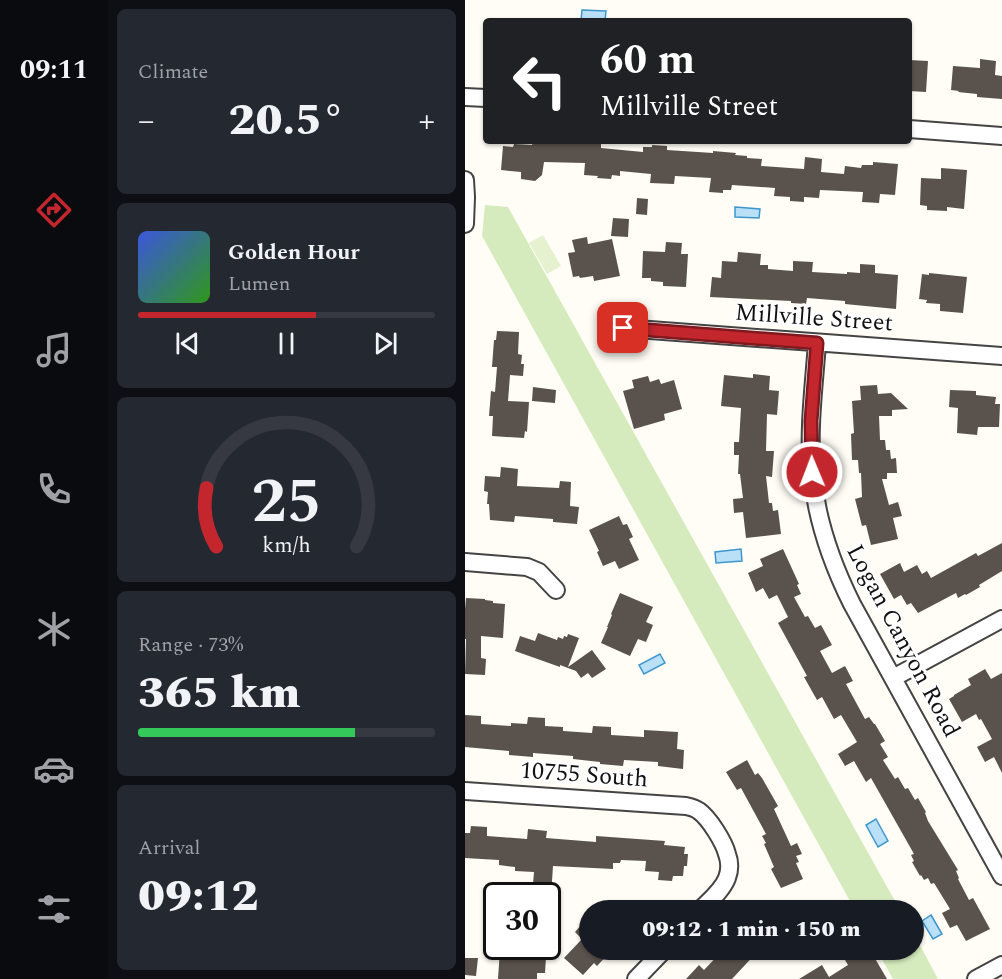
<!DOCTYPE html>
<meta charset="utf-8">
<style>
body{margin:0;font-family:Spectral,serif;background:#242831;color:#f1f3f6;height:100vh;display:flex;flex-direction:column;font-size:22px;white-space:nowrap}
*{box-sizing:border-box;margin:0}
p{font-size:20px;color:#9ea1a6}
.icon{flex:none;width:33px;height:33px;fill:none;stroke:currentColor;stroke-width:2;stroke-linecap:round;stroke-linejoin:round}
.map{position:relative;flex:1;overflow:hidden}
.panel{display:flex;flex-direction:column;gap:9px;padding:9px;background:#0d0f14;width:357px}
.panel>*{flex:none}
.hud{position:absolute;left:18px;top:18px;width:429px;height:126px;border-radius:6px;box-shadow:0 2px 4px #0004;background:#202124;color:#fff;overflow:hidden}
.speed{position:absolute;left:18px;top:882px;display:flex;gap:12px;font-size:30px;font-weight:700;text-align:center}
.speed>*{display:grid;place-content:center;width:78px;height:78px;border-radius:50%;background:#171b24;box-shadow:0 2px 4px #0004;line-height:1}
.speed .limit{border:3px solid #111;border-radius:9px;background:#fff;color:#111}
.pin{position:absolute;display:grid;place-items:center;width:51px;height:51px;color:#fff;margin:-26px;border-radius:12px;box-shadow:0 3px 9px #0006}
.me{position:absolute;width:66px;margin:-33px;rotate:359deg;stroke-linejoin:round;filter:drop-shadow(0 0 4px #0008)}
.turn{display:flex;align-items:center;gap:21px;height:126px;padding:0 18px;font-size:27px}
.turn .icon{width:78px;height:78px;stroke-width:2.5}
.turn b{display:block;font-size:42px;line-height:51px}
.big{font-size:45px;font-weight:800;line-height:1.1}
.panel .card{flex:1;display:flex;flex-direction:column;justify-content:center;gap:9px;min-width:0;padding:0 21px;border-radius:9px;background:#242831}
.panel .dial{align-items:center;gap:0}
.dial svg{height:156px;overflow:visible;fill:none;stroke:#363941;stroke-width:7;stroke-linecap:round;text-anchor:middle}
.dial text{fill:#f1f3f6;stroke:none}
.song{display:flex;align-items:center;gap:18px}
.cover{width:72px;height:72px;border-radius:9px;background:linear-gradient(135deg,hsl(230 70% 55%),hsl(110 70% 35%))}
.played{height:6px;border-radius:3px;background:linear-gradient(90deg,#c4262e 60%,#363941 60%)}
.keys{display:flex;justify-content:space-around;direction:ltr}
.heat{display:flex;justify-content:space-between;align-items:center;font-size:33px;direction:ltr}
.charge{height:9px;border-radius:4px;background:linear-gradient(90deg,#34c759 73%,#363941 0)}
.trip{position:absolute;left:114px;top:900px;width:345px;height:60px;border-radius:30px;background:#171b24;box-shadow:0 2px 4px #0004;font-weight:800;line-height:60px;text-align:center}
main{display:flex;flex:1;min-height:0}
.tab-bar{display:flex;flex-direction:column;width:108px;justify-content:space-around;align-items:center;background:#090b0e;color:#9ea1a6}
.tab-bar .icon{width:42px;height:42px}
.tab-bar .selected{color:#c4262e}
.tab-bar b{font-size:27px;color:#f1f3f6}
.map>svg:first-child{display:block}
.green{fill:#d5ebbd}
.pitch{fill:#e6f2cf}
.water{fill:#b9e0f7;stroke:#3f96cf;stroke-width:1.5}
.building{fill:#5a524d}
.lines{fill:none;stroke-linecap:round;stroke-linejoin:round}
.minor-casing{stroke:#444;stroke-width:20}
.minor{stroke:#fff;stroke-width:16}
.route-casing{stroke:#7f191e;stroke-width:15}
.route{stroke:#c4262e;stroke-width:10}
.labels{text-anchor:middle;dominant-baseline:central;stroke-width:6;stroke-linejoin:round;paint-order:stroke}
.street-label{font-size:24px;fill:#111;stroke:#fff}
</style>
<main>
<nav class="tab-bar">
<b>09:11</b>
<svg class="icon selected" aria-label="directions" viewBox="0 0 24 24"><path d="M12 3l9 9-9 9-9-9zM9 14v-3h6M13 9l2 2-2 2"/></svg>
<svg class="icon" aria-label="music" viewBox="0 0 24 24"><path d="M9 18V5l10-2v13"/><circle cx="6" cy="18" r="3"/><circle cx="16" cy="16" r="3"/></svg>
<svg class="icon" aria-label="phone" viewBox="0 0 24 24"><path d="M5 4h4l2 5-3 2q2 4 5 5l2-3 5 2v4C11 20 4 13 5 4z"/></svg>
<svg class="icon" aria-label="climate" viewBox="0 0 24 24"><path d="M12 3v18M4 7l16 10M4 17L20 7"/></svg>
<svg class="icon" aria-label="car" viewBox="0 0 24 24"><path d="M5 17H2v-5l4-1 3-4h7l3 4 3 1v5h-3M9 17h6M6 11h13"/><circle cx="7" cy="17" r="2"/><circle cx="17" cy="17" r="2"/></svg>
<svg class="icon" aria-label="filters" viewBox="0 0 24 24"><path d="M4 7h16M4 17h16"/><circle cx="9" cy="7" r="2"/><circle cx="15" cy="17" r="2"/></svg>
</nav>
<section class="panel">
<div class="card"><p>Climate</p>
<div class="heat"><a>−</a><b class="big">20.5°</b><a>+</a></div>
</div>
<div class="card">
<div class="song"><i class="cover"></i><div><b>Golden Hour</b><p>Lumen</p></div></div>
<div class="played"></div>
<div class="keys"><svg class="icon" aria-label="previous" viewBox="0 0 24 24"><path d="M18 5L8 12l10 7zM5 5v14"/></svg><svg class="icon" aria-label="pause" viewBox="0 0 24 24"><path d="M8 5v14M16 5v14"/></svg><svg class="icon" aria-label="next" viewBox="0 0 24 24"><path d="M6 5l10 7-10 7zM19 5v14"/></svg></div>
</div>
<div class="card dial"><svg viewBox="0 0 100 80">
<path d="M14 69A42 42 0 1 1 86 69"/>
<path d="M14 69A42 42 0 0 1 9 39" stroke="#c4262e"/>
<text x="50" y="56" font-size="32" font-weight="700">25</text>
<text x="50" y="72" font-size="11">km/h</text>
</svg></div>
<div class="card"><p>Range · 73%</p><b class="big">365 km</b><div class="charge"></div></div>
<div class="card"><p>Arrival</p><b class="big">09:12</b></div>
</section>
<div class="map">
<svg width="537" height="979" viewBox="0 0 537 979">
<rect width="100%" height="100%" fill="#fffdf5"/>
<path class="green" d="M 20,205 L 43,207 L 435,910 L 390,910 L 17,236 Z
M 449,934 L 473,979 L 428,979 L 412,950 L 448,950 Z"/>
<path class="pitch" d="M 78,235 L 96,266 L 82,274 L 64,243 Z"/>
<path class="water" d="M 117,10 L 141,11 L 140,21 L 116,21 Z
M 270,207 L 295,209 L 294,218 L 270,217 Z
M 276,549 L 277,561 L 251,563 L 250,552 Z
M 195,654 L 200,663 L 179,674 L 174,665 Z
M 411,819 L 423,841 L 413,847 L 401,825 Z
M 466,915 L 477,934 L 468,939 L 457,921 Z"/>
<path class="building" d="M 515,59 L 531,61 L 530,75 L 537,76 L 537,99 L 512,97 L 512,94 L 493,92 L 494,91 L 486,90 L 488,66 L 515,68 Z
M 444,60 L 463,61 L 461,92 L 444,91 Z
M 68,141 L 136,142 L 136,148 L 178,152 L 178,147 L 187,147 L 187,145 L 202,146 L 202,150 L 248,153 L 248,151 L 271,153 L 270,155 L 282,156 L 282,158 L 297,159 L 296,166 L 339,169 L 340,157 L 357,159 L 356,172 L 379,174 L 380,166 L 396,168 L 397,165 L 408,165 L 408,162 L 433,164 L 430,195 L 415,194 L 414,203 L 397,202 L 398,192 L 355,190 L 354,198 L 339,197 L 339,202 L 325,201 L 325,197 L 309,196 L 310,188 L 267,185 L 266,190 L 258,190 L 258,193 L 244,192 L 246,178 L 210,176 L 209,184 L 185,183 L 186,174 L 155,171 L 155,176 L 147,175 L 146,179 L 132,178 L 133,176 L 119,175 L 120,163 L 79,162 L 77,175 L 70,181 L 56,179 L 56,172 L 36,170 L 38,146 L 48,147 L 49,144 L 67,145 Z
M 476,168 L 502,170 L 499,209 L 482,207 L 482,211 L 462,210 L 462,206 L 455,205 L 456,178 L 476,179 Z
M 172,198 L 183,199 L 182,215 L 171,214 Z
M 148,218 L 164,219 L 163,237 L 146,236 Z
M 122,237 L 123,244 L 147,239 L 155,276 L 129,281 L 128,276 L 115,278 L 114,276 L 108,277 L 103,253 L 110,252 L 107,240 Z
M 201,242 L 217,243 L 216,254 L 223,254 L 221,287 L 198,286 L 198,282 L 186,281 L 186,278 L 177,278 L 178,251 L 200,252 Z
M 273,252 L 296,254 L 295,265 L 303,265 L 303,269 L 328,271 L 328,261 L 348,262 L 347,272 L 382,274 L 382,272 L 395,273 L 395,264 L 410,265 L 410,273 L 433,275 L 431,309 L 380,304 L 380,301 L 342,298 L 341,304 L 326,303 L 326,301 L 245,297 L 247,277 L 256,278 L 257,261 L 272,262 Z
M 464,273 L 502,277 L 498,313 L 475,311 L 475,304 L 461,303 L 462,300 L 454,299 L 457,274 L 464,275 Z
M 32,331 L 54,332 L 53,354 L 57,355 L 56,364 L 59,364 L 58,376 L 45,375 L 43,401 L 64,402 L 62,432 L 60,431 L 59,438 L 27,436 L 28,416 L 24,416 L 26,391 L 30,392 L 32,367 L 27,367 L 29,340 L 31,340 Z
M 288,374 L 305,376 L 304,390 L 314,391 L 312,415 L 302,414 L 301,451 L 309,451 L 307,477 L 301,476 L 304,503 L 307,503 L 308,511 L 313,510 L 316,534 L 281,538 L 278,512 L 269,513 L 268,499 L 278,498 L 275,474 L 273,474 L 274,455 L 269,455 L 269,442 L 274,442 L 276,408 L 256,406 L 259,375 L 288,378 Z
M 183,376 L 185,382 L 194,379 L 196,384 L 209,380 L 217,409 L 199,414 L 200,420 L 169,429 L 158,391 L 169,388 L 167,380 Z
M 412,385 L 413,394 L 426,393 L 443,409 L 427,410 L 427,416 L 414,416 L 415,440 L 420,440 L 421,450 L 425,450 L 426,459 L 431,458 L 432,473 L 422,473 L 422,479 L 417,479 L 424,505 L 433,502 L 437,516 L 428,518 L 433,539 L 406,545 L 401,525 L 397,526 L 390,499 L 397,497 L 396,473 L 394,473 L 393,460 L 387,460 L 386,434 L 389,433 L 387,401 L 396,400 L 395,386 Z
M 68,387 L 91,390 L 90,403 L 67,401 Z
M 485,390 L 511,391 L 511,395 L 531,397 L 530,404 L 535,404 L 534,427 L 513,427 L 512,435 L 492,433 L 493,408 L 484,407 Z
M 36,467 L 53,469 L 52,486 L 94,488 L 95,481 L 106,482 L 105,506 L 114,507 L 112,524 L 88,522 L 88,519 L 50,516 L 49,522 L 25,520 L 24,504 L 22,504 L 23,492 L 19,491 L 20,476 L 35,477 Z
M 154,516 L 158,525 L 162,524 L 168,537 L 164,539 L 174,560 L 154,569 L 150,561 L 138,566 L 132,552 L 134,551 L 124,530 Z
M 537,543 L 537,571 L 514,585 L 515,587 L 501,595 L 500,594 L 493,598 L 491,593 L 453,613 L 446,603 L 442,605 L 436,595 L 429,599 L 415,574 L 435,563 L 439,572 L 452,565 L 457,574 L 462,571 L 466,578 L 511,553 L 513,556 Z
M 318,549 L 334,584 L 332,585 L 336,594 L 329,597 L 340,617 L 343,616 L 350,628 L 356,625 L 367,645 L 355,651 L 367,673 L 380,666 L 388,681 L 381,684 L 400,719 L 404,717 L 409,724 L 410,724 L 420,741 L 415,744 L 423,757 L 418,760 L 430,779 L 433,777 L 440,789 L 443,788 L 450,800 L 453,798 L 461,812 L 460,813 L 463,821 L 493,870 L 491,871 L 494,878 L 493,879 L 504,900 L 508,898 L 525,929 L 501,941 L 492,925 L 485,928 L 477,913 L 485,909 L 469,883 L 466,884 L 463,878 L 459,880 L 456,875 L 455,876 L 447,862 L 449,861 L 446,855 L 449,854 L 406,778 L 401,782 L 389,761 L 380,766 L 373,754 L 392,742 L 376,715 L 369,719 L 357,697 L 352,700 L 339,677 L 342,676 L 313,623 L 323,617 L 312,595 L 304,599 L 298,588 L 291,592 L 283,573 L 298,566 L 295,559 Z
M 155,593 L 188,607 L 181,622 L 188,625 L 181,642 L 173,639 L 165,656 L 136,643 L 143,627 L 142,627 L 147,615 L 146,614 Z
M 1,598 L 20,599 L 20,600 L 28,601 L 28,603 L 40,604 L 38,638 L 16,636 L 16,658 L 21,659 L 20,675 L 0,674 L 1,639 L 0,639 L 0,609 Z
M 73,633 L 92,640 L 93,637 L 98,639 L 99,636 L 102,637 L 103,634 L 114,638 L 103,667 L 127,650 L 141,669 L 127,678 L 123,673 L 116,678 L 111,671 L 95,665 L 95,667 L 50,651 L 55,636 L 70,641 Z
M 520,669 L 526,679 L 537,673 L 537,773 L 529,757 L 520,762 L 512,747 L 527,739 L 516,719 L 514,720 L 511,714 L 497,722 L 484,699 L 489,696 L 489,695 L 506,685 L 503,679 Z
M 0,715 L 16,716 L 16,724 L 46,726 L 46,723 L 62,724 L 63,717 L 80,718 L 80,726 L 98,727 L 98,731 L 127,733 L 128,726 L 146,727 L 146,735 L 179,737 L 179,730 L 213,732 L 212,749 L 219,750 L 218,769 L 193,766 L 193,762 L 159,760 L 158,766 L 135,764 L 135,762 L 108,759 L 108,756 L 68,753 L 68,757 L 44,755 L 44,751 L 0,747 Z
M 282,760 L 290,775 L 293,773 L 297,778 L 313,806 L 309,809 L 326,846 L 332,843 L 337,854 L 331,856 L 334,862 L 331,863 L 338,879 L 316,888 L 306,869 L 309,867 L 299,844 L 301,843 L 297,836 L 301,834 L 276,788 L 272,790 L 261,772 Z
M 6,826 L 22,827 L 22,836 L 62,839 L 63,829 L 82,831 L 81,838 L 131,842 L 131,836 L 200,841 L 199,845 L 220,847 L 219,854 L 223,854 L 222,866 L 219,866 L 218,876 L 208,876 L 207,881 L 193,880 L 194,872 L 180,871 L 181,861 L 156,860 L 155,863 L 148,863 L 148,869 L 88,866 L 86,896 L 67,896 L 69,872 L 50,871 L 50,867 L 34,865 L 34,860 L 0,858 L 0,833 L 5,833 Z
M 124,916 L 124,950 L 147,950 L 132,966 L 129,963 L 118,975 L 99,958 L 117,939 L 110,932 Z
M 35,949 L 67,951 L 66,956 L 81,957 L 80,973 L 72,973 L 72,979 L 33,979 Z
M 258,950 L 294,950 L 267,979 L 221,979 L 234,965 L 239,970 Z
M 405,950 L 422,979 L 334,979 L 357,965 L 364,977 L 383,965 L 380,960 L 391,953 L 394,957 Z
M 0,958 L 13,958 L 11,976 L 0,975 Z"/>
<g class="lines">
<g class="minor-casing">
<path id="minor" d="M 0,97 L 21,98
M 444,129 L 537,136
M 0,180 L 1,197 L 0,224
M 158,328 L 537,356
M 352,343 C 349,386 343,429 347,472 C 351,519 366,562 387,604 L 537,876
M 0,562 L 62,567 L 74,572 L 91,590
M 428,678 L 537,619
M 0,791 L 221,806 C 226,807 230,808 234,811 C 244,818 259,842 262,854 C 265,862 265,870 262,878 C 257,891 244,901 235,910
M 171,979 L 199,950
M 511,979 L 537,965"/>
</g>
<use href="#minor" class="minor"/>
</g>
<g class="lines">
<g class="route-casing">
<path id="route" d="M 158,328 L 352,343 L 346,421 L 347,472"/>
</g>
<use href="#route" class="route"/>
</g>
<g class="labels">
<g class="street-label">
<text transform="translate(349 318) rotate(4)">Millville Street</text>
<text transform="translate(438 641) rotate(62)">Logan Canyon Road</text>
<text transform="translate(119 775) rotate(4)">10755 South</text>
</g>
</g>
</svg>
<div class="speed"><div class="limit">30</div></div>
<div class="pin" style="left:158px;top:328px;background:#d93025"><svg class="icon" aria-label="arrive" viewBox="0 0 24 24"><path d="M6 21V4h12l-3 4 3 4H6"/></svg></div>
<svg class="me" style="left:347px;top:472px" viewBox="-20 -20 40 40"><circle r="17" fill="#c4262e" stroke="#fff" stroke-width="3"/><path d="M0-11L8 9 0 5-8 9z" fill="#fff"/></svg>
<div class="trip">09:12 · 1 min · 150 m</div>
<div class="hud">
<div class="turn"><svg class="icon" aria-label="left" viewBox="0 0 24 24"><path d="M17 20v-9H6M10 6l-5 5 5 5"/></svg><div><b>60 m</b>Millville Street</div></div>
</div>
</div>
</main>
